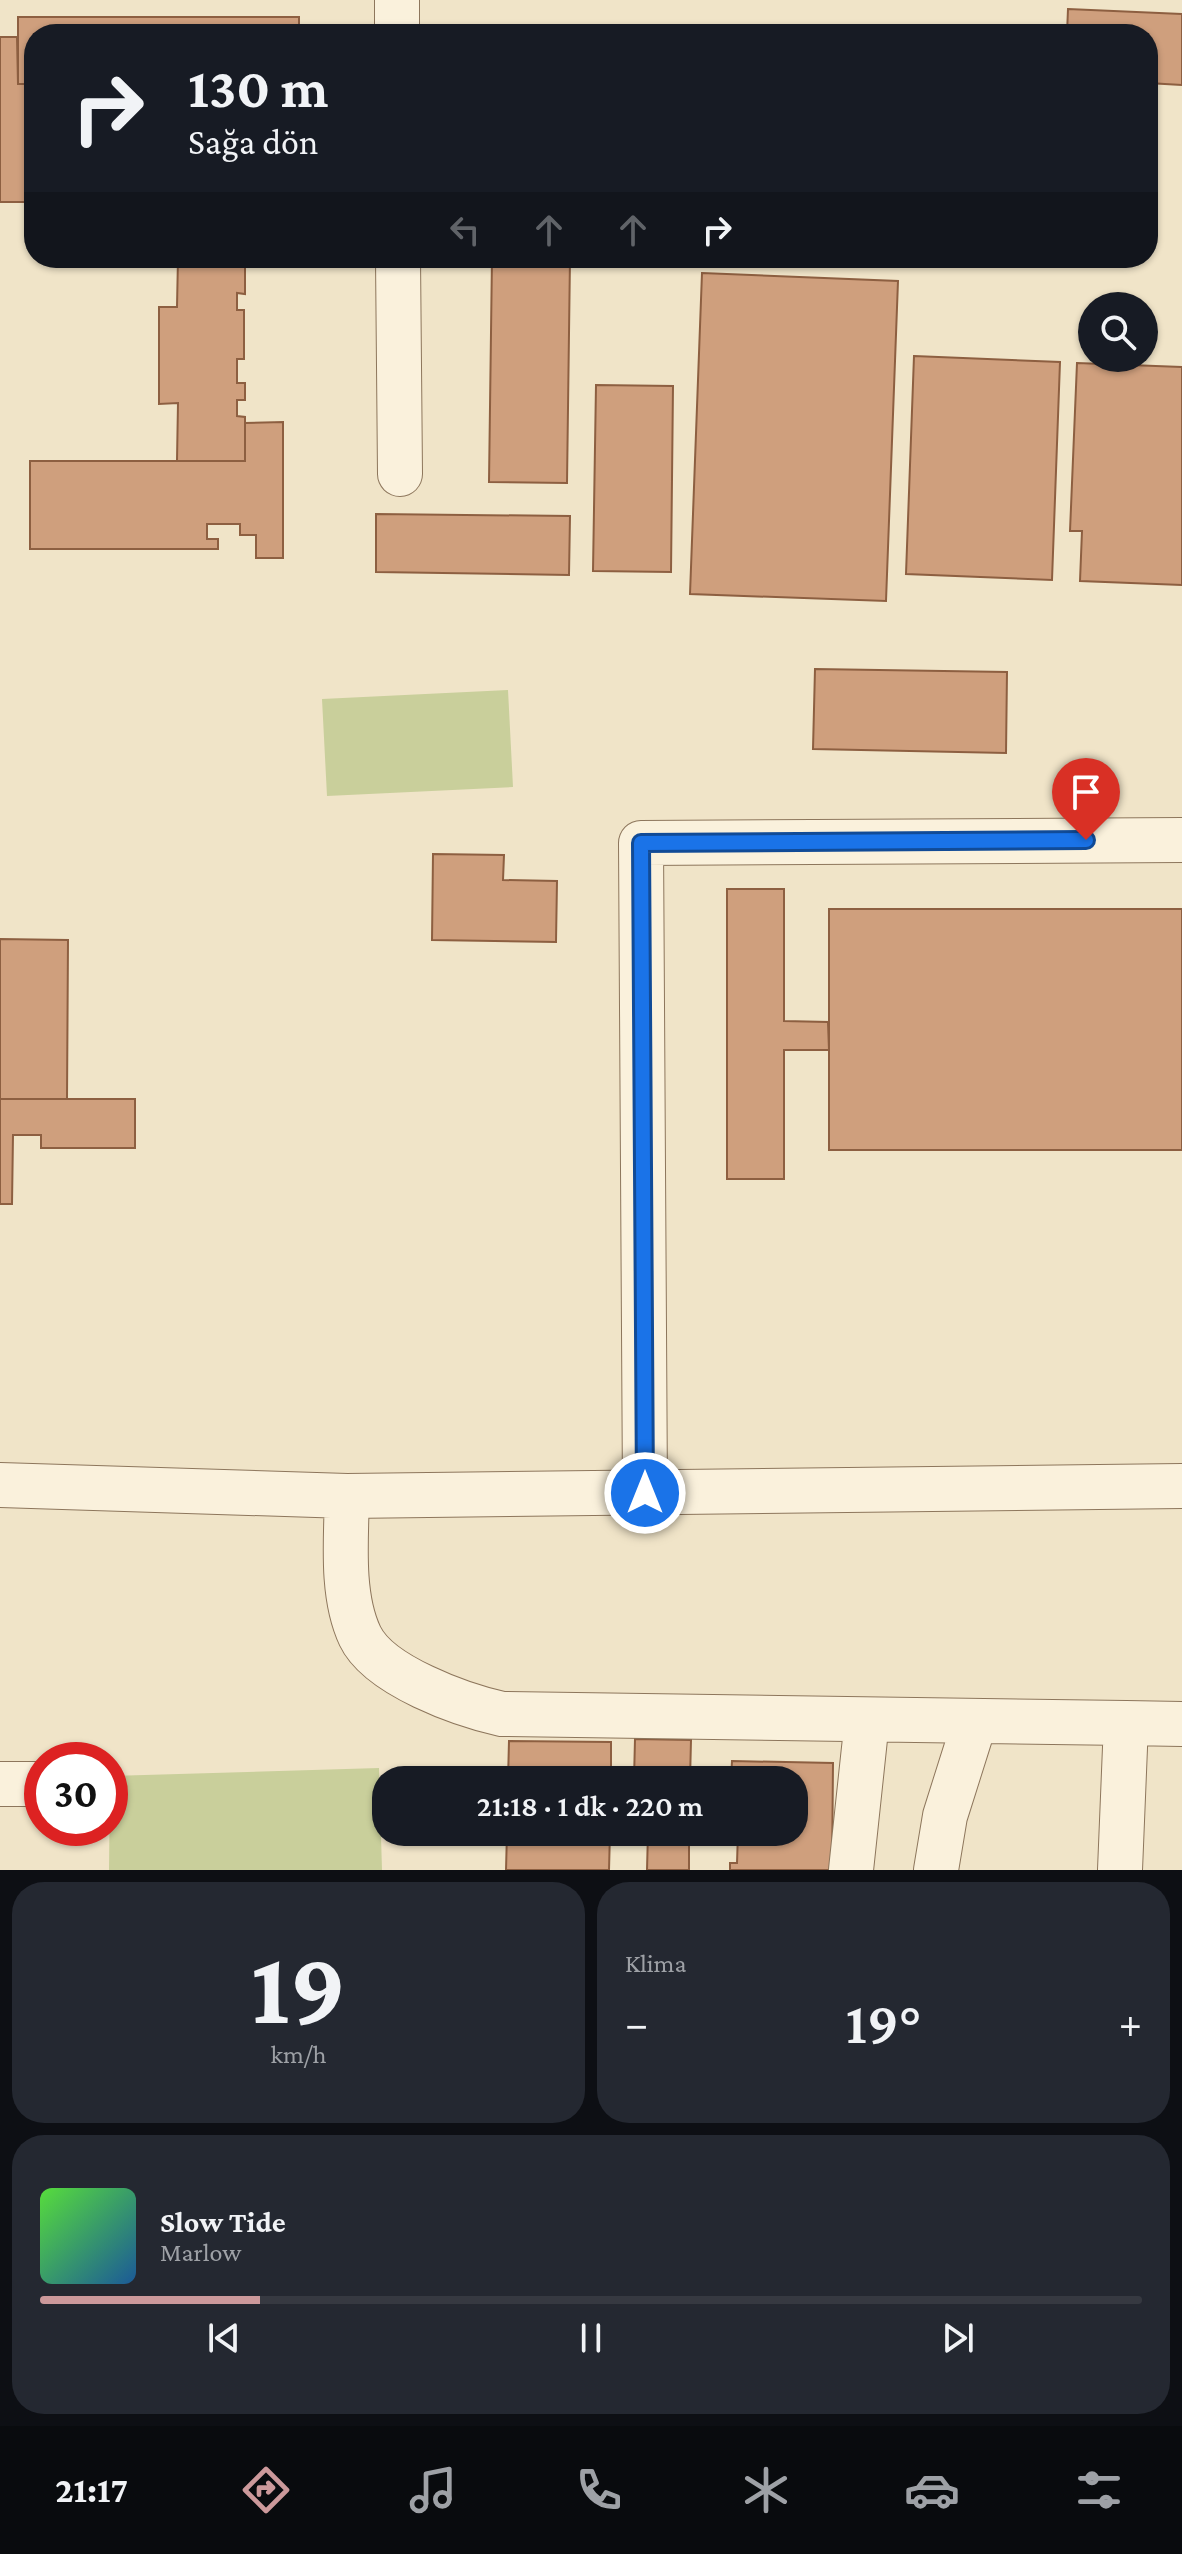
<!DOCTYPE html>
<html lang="tr">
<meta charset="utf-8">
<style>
body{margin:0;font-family:"Crimson Pro",serif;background:#242831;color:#f1f3f6;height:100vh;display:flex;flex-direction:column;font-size:30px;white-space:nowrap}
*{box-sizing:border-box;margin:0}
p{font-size:26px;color:#9ea1a6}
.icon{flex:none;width:44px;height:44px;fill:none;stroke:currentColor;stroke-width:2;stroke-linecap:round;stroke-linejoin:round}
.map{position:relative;height:1870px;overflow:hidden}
.sheet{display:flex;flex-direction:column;gap:12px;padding:12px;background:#0d0f14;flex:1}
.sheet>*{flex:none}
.guide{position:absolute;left:24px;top:24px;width:1134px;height:244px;border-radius:32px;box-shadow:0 2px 6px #0004;background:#171b24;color:#f1f3f6;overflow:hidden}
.buttons{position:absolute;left:1078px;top:292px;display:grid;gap:16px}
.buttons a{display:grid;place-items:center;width:80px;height:80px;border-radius:50%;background:#171b24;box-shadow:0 2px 6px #0004;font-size:40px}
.speed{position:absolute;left:24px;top:1742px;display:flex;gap:16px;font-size:40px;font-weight:700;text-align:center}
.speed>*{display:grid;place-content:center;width:104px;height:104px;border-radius:50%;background:#171b24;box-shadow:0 2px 6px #0004;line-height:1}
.speed .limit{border:12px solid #d22;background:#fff;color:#111}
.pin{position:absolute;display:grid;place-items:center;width:68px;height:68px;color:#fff;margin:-82px -34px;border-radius:50% 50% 50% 0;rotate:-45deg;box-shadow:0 0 8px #0007}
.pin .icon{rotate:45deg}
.me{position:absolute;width:88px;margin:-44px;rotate:0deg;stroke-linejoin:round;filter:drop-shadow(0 0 6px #0008)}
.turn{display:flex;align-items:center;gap:28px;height:168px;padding:0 32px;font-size:36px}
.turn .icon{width:104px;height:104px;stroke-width:2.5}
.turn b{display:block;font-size:56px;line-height:68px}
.lanes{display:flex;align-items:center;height:76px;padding:0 32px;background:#0003;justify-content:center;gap:40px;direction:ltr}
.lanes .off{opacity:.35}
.big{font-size:60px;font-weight:600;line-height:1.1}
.sheet .widget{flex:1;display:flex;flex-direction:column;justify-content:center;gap:12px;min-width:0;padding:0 28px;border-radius:32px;background:#242831}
.sheet .dial{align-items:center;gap:0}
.dial b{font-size:104px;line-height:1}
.song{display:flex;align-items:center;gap:24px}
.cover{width:96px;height:96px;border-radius:12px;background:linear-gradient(135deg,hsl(110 70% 55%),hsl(210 70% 35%))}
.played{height:8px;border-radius:4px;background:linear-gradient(90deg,#cc999b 20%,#363941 20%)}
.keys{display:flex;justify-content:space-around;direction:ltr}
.heat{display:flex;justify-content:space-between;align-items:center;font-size:44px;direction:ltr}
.sheet .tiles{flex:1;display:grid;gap:12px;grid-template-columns:1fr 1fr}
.widget:last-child{grid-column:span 2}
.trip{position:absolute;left:372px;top:1766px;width:436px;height:80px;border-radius:32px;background:#171b24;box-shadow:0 2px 6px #0004;font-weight:600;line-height:80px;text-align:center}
.tab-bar{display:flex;height:128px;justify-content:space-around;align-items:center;background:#090b0e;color:#9ea1a6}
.tab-bar .icon{width:56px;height:56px}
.tab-bar .on{color:#cc999b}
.tab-bar b{font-size:36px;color:#f1f3f6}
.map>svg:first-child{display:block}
.grass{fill:#c9cf9b}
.building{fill:#cf9f7d;stroke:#8d5f41;stroke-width:2}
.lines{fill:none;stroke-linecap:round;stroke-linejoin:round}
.minor-casing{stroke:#8d765c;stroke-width:46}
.minor{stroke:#faf1dc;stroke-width:44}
.route-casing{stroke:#114b97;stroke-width:20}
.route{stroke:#1a73e8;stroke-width:14}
</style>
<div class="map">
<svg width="1182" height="1870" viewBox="0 0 1182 1870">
<rect width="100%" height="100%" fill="#f0e4c8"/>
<path class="grass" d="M 508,690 L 513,787 L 327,796 L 322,699 Z
M 379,1768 L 382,1870 L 109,1870 L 110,1776 Z"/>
<path class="building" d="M 1068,9 L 1182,14 L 1182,85 L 1148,83 L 1148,34 L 1067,34 Z
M 18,17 L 299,17 L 299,34 L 34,34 L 34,84 L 18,84 Z
M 0,37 L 17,37 L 18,84 L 34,84 L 34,202 L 0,202 Z
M 178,258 L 245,258 L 245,294 L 237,293 L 237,310 L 244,310 L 244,359 L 237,359 L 237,383 L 245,383 L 245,400 L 237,400 L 237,416 L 245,417 L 245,461 L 177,461 L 178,403 L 159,404 L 159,307 L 177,307 Z
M 492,258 L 570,258 L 567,483 L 489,482 Z
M 702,273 L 898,281 L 886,601 L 690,594 Z
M 914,356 L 1060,362 L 1052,580 L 906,574 Z
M 1077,363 L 1182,367 L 1182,585 L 1080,581 L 1082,531 L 1070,531 Z
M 596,385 L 673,386 L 671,572 L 593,571 Z
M 283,422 L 283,558 L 256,558 L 256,535 L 240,535 L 240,524 L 207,524 L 207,539 L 218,539 L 218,549 L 30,549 L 30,461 L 245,461 L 245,423 Z
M 376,514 L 570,516 L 569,575 L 376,572 Z
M 815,669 L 1007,672 L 1006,753 L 813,749 Z
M 433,854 L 504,855 L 503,880 L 557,881 L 556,942 L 432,940 Z
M 727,889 L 784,889 L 784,1021 L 828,1022 L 829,1050 L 784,1050 L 784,1179 L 727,1179 Z
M 829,909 L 1182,909 L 1182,1150 L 829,1150 Z
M 0,939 L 68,940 L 67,1099 L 0,1099 Z
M 0,1099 L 135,1099 L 135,1148 L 41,1148 L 41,1135 L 13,1135 L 12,1204 L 0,1204 Z
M 635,1739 L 691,1740 L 690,1780 L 634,1780 Z
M 509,1741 L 611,1742 L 611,1780 L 508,1780 Z
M 732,1761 L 833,1763 L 832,1870 L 730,1870 L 730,1863 L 737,1863 L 738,1832 L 794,1832 L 794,1780 L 731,1780 Z
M 507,1832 L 610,1832 L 609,1870 L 506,1870 Z
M 648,1832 L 689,1832 L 689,1870 L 647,1870 Z"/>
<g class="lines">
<g class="minor-casing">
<path id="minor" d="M 397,0 L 397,34
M 398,258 L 400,474
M 0,1485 L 347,1496 L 1182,1486
M 645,1493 L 641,843 L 1182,840
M 347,1496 C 346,1540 341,1596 360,1636 C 379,1676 462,1705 502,1714 L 1126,1723 L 1120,1870
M 1126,1723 L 1182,1724
M 0,1784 L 35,1784
M 851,1870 L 867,1720
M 936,1870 L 945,1816 L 975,1721"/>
</g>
<use href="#minor" class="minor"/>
</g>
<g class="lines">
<g class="route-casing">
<path id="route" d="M 645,1493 L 641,843 L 1086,840"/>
</g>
<use href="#route" class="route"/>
</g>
</svg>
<div class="buttons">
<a><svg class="icon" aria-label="search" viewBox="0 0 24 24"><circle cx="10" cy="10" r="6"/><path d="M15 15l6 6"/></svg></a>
</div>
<div class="speed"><div class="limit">30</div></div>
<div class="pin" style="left:1086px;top:840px;background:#d93025"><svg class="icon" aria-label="arrive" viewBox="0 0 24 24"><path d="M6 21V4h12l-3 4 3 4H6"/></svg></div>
<svg class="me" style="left:645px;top:1493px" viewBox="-20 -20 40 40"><circle r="17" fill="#1a73e8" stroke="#fff" stroke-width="3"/><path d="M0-11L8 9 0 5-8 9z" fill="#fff"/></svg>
<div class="trip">21:18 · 1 dk · 220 m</div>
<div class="guide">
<div class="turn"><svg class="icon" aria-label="right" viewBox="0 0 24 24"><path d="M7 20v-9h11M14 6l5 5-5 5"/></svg><div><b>130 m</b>Sağa dön</div></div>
<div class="lanes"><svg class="icon off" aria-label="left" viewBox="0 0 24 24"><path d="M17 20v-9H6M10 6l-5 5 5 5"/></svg><svg class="icon off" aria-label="ahead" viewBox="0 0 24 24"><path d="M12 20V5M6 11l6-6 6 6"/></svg><svg class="icon off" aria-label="ahead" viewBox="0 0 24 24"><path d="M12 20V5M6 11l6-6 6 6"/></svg><svg class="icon" aria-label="right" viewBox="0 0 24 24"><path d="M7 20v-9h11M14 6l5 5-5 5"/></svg></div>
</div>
</div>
<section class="sheet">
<div class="tiles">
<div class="widget dial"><b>19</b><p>km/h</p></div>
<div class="widget"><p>Klima</p>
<div class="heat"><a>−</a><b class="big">19°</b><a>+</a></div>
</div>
<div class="widget">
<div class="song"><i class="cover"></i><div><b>Slow Tide</b><p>Marlow</p></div></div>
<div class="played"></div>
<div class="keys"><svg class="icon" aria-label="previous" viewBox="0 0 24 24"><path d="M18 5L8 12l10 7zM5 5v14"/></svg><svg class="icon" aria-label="pause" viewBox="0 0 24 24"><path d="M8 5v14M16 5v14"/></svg><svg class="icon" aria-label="next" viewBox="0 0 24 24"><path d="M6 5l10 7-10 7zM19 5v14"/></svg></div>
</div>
</div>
</section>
<nav class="tab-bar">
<b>21:17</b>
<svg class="icon on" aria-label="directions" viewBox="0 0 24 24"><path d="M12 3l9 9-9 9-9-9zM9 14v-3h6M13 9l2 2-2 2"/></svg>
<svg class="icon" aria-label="music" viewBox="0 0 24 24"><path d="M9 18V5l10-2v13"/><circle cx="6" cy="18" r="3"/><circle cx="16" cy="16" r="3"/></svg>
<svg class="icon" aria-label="phone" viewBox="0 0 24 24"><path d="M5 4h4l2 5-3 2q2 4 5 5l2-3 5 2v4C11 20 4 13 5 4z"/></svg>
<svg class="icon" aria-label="climate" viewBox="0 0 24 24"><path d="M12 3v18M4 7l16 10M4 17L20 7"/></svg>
<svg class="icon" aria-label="car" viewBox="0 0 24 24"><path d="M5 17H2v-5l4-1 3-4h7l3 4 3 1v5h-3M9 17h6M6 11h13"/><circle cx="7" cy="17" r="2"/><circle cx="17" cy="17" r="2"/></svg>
<svg class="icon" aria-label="filters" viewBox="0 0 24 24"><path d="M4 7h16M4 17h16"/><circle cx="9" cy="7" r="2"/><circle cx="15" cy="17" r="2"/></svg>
</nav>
